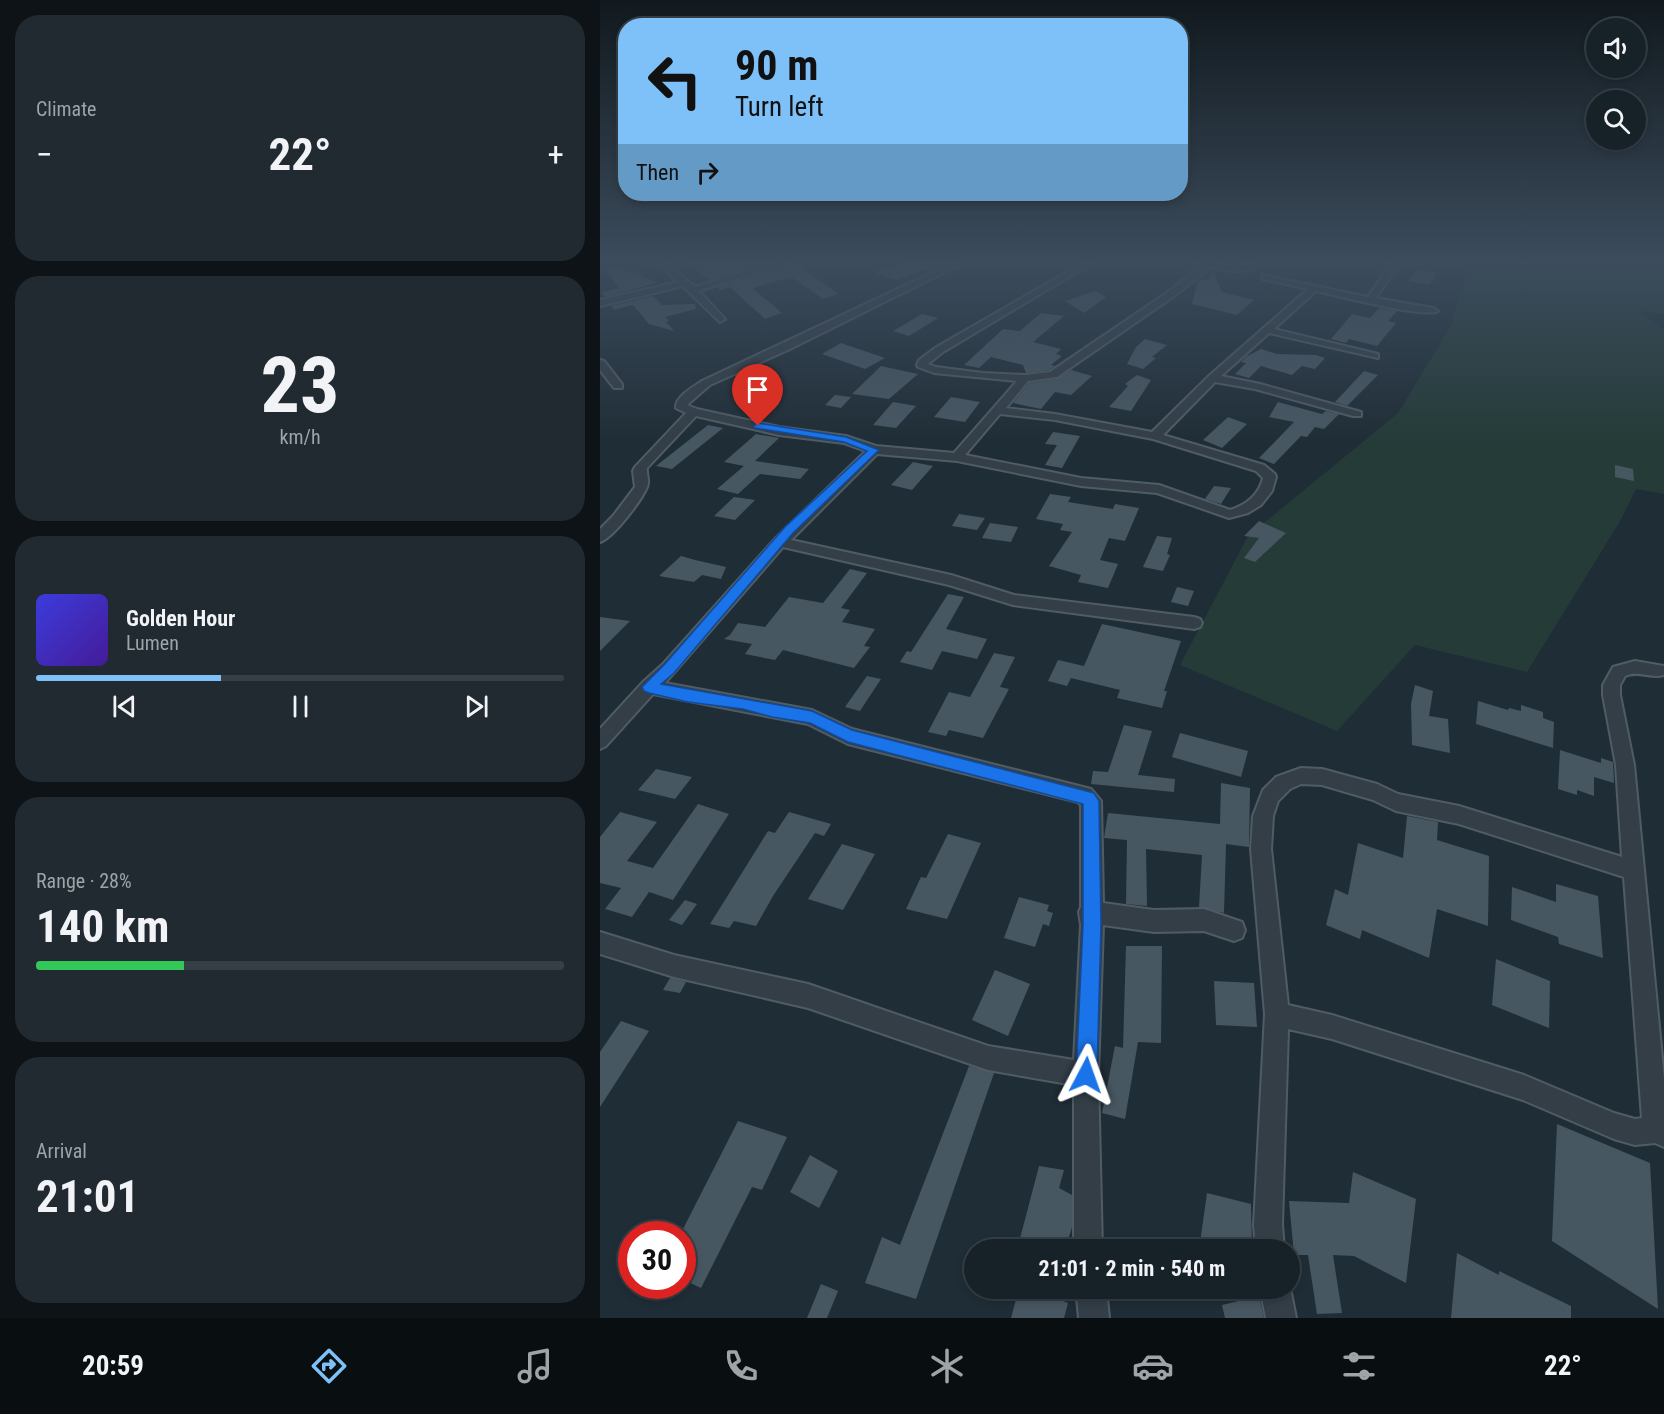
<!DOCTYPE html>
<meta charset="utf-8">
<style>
body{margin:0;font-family:"Roboto Condensed",sans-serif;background:#202a30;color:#f1f3f6;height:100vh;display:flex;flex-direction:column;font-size:22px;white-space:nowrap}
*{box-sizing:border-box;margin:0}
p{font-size:20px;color:#9ea4a8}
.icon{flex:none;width:33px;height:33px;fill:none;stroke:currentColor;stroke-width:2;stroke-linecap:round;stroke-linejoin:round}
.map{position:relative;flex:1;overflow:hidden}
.drawer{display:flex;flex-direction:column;gap:15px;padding:15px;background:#0d1316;width:600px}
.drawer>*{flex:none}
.banner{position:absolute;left:18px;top:18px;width:570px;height:183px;border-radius:24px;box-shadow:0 3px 9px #0003,0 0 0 2px #363f45;background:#7dc1f8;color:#111;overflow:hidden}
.tools{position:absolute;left:986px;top:18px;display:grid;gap:12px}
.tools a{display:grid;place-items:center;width:60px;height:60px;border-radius:50%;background:#172228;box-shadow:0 3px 9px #0003,0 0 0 2px #363f45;font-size:30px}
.speed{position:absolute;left:18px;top:1221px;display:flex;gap:12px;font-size:30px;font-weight:700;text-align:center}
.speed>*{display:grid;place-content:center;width:78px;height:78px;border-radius:50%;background:#172228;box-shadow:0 3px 9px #0003,0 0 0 2px #363f45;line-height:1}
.speed .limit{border:9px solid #d22;background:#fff;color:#111}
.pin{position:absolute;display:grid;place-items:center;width:51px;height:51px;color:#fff;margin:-62px -26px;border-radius:50% 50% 50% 0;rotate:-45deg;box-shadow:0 0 6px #0007}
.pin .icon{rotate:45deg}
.me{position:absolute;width:66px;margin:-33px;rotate:4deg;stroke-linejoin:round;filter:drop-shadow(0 0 4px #0008)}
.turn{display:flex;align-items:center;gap:21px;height:126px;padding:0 18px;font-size:27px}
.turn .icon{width:78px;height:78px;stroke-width:2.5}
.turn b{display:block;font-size:42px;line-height:51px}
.then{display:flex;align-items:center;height:57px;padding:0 18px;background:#0003;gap:12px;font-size:22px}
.big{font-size:45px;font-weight:700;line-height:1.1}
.drawer .widget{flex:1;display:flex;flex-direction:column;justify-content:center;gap:9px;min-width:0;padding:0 21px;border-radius:24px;background:#202a30}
.drawer .dial{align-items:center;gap:0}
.dial b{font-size:78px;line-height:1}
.song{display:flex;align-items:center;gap:18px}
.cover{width:72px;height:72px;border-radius:9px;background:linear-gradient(135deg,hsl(240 70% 55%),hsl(260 70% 35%))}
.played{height:6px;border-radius:3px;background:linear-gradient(90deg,#7dc1f8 35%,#363f45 35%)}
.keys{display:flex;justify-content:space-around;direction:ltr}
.heat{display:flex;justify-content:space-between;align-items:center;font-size:33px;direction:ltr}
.charge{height:9px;border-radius:4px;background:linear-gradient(90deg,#34c759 28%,#363f45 0)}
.trip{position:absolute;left:364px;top:1239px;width:336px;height:60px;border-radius:30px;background:#172228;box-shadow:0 3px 9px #0003,0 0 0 2px #363f45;font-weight:700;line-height:60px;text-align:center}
.menu{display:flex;height:96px;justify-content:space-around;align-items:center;background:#090e10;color:#9ea4a8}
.menu .icon{width:42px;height:42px}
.menu .current{color:#7dc1f8}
.menu b{font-size:27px;color:#f1f3f6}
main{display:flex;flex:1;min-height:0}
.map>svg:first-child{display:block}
.green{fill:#243b38}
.building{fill:#475762}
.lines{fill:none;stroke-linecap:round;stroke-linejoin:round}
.street-casing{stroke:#505c65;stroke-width:4}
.street{fill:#333e47;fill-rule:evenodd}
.route{fill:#1a73e8;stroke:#114b97;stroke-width:1.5}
</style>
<main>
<section class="drawer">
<div class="widget"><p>Climate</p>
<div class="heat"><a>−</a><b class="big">22°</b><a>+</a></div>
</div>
<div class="widget dial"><b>23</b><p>km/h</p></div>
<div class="widget">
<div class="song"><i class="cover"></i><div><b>Golden Hour</b><p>Lumen</p></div></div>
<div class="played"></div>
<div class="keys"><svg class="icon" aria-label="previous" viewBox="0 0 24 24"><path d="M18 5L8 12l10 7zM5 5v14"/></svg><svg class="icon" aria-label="pause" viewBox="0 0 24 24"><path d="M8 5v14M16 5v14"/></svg><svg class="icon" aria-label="next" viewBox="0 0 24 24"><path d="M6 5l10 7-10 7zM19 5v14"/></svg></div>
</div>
<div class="widget"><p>Range · 28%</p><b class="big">140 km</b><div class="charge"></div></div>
<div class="widget"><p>Arrival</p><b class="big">21:01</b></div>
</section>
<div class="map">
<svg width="1064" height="1318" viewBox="0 0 1064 1318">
<rect width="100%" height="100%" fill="#1f2d36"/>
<path class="green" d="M 870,260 L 1064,260 L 1064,314 L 1039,311 L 1064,330 L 1064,494 L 1036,489 L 1019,523 L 927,672 L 815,645 L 737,731 L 580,665 L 648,536 L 798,413 L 851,326 Z"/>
<path class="building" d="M 99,260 L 175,260 L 109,280 L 87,263 Z
M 308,260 L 351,260 L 351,261 L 297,280 L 274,273 Z
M 195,263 L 239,294 L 223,299 L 192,277 L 152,288 L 182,313 L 165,319 L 130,287 L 120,290 L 117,287 Z
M 23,265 L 27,272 L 33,271 L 56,283 L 5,297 L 2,292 L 19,288 L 6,270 Z
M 818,269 L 837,273 L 829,285 L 808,281 Z
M 613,270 L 622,292 L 654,300 L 637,315 L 592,304 L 598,280 L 609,279 Z
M 495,291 L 506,297 L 484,313 L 465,301 Z
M 53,296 L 62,305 L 95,304 L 96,309 L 65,317 L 69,321 L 66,322 L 74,331 L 49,324 L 33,305 L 14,310 L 11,306 Z
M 779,308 L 797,311 L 788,321 L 796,323 L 777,346 L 749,339 L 746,343 L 731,339 L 752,314 L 770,318 Z
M 441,313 L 464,316 L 433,342 L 461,349 L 456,354 L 462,356 L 451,365 L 455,366 L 449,370 L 426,373 L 423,365 L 391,357 L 379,368 L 364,365 L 403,329 L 420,331 Z
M 322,314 L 338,318 L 309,336 L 293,331 Z
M 545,339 L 567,345 L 552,357 L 556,358 L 543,369 L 527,364 L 536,347 Z
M 241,343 L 285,358 L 265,369 L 222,354 Z
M 661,349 L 677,354 L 716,355 L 725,358 L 715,369 L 702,366 L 692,375 L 661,366 L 649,378 L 635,374 L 646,363 L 641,362 L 647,356 Z
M 281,366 L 318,374 L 289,399 L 252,394 Z
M 471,370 L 492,376 L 471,395 L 455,392 L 441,409 L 413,403 L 429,383 L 457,379 Z
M 764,371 L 778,375 L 747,406 L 735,402 Z
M 537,375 L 551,380 L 531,411 L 509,407 L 528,386 L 525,384 Z
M 235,395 L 251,397 L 241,408 L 225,405 Z
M 351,397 L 380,402 L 365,422 L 334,417 Z
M 293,402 L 316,406 L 296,428 L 273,425 Z
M 678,402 L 722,414 L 726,411 L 739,414 L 724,429 L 715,427 L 707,437 L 701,436 L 674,464 L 659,458 L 694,422 L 669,417 Z
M 628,417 L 647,424 L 622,448 L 603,440 Z
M 108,425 L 123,428 L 72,469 L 56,466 Z
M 453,432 L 480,436 L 462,468 L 445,465 L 457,445 L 445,444 Z
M 156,434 L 179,438 L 155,461 L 209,469 L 200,479 L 160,474 L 138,494 L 117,489 L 144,466 L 124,462 Z
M 313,462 L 333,466 L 312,490 L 291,485 Z
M 1015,465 L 1033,469 L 1034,481 L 1015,477 Z
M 614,486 L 631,488 L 621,504 L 605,499 Z
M 450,494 L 471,497 L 468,502 L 513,509 L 515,504 L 539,508 L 525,541 L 509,538 L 500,560 L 518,564 L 508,588 L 478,582 L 481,575 L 449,566 L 472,532 L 460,530 L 463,524 L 436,519 Z
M 134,497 L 155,500 L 135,520 L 114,516 Z
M 359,514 L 385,518 L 377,530 L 352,526 Z
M 659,521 L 686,533 L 655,562 L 644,558 L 659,538 L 644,536 Z
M 390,523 L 418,527 L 411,542 L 382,538 Z
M 557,536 L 572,538 L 567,554 L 570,555 L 563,571 L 543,567 Z
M 81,556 L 95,560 L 126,567 L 121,579 L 102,575 L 94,582 L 59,576 Z
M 250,569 L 267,573 L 241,608 L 250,610 L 242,622 L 275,629 L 264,646 L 270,647 L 254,668 L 183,650 L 175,660 L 145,654 L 152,644 L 124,639 L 130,635 L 138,623 L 165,627 L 189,597 L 223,603 Z
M 577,587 L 594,591 L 588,606 L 571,602 Z
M 348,594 L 364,597 L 346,629 L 387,639 L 377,659 L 342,651 L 332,670 L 300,662 L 307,651 L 311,652 Z
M 0,617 L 30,621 L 0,651 Z
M 502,624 L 581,641 L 564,691 L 567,691 L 562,708 L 517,698 L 520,690 L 471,678 L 467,686 L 448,681 L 458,660 L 484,666 Z
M 394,653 L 415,657 L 400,687 L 409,689 L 383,738 L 349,730 L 346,736 L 328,732 L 349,692 L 370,697 Z
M 267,676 L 281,679 L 260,711 L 245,707 Z
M 815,685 L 833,691 L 829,716 L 848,719 L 850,753 L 812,745 L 811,704 Z
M 878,701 L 908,710 L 909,708 L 921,711 L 921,705 L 943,712 L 943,718 L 954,722 L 953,748 L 876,724 Z
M 524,725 L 552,731 L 538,775 L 575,779 L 574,792 L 491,784 L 493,771 L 508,772 Z
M 580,733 L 648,751 L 641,777 L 572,757 Z
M 960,750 L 1001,763 L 1001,758 L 1013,762 L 1014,783 L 994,777 L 994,796 L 977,790 L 977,795 L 958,789 Z
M 56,769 L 92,777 L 75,799 L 38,790 Z
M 621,783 L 650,788 L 649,847 L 626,844 L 624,913 L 599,907 L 602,855 L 546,849 L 547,906 L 526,904 L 527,840 L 504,838 L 508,813 L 620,824 Z
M 98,804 L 129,814 L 73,900 L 49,892 L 32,917 L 5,909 L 21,888 L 0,883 L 0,837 L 20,812 L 57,822 L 27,861 L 53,868 Z
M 189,812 L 231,824 L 224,836 L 215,833 L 173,896 L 156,926 L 134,921 L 129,928 L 110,924 L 168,831 L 175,833 Z
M 807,816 L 838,822 L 837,840 L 889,856 L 888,926 L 837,909 L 829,958 L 762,930 L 760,939 L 726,925 L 735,889 L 748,895 L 758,843 L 803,858 Z
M 348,834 L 381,843 L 347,919 L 306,909 L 321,877 L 326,878 Z
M 242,844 L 275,854 L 243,910 L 208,899 Z
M 956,884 L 998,896 L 1003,958 L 959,944 L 958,937 L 911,920 L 912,887 L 956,902 Z
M 419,897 L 449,905 L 447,911 L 453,913 L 449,926 L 443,924 L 435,947 L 404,938 Z
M 85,900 L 97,904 L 82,925 L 69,920 Z
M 526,946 L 562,946 L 561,1043 L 538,1042 L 525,1119 L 502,1113 L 515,1046 L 523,1048 Z
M 896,959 L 950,981 L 949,1028 L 892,1005 Z
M 395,970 L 430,984 L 408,1036 L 372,1020 Z
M 70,978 L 86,982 L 80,993 L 63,990 Z
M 614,981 L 654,983 L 657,1027 L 616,1025 Z
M 21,1021 L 49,1031 L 0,1107 L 0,1052 Z
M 369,1066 L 394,1073 L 316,1299 L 265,1283 L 282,1237 L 300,1245 Z
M 138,1121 L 187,1137 L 162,1190 L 152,1187 L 101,1288 L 82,1279 L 82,1231 Z
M 957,1124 L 1050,1163 L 1058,1309 L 952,1241 Z
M 210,1155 L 238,1171 L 219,1208 L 190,1192 Z
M 439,1166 L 464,1170 L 459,1188 L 472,1195 L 472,1227 L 469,1237 L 472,1239 L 472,1250 L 417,1250 Z
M 753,1172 L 816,1199 L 806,1283 L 754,1256 L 733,1255 L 742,1313 L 717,1314 L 708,1255 L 694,1255 L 689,1201 L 749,1203 Z
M 607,1193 L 651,1204 L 652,1250 L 599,1250 Z
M 857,1253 L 899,1275 L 899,1271 L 971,1306 L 971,1318 L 851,1318 Z
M 221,1284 L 238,1291 L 227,1318 L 207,1318 Z
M 419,1288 L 430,1288 L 468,1303 L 464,1318 L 411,1318 Z
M 659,1296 L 664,1318 L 625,1318 L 622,1305 Z"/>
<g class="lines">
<g class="street-casing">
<path id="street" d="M 54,260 L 63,260 L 95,287 L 181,260 L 192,260 L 99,291 L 125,319 L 120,322 L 83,286 L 0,306 L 0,300 L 78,282 Z
M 359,260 L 369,260 L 190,349 L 110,385 L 87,405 L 97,409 L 179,427 L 246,436 L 276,446 L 354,453 L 417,381 L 334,373 L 318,367 L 317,365 L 319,360 L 335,348 L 488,260 L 497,260 L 343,352 L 328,364 L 336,367 L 383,373 L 425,375 L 450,372 L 571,290 L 602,265 L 589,260 C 597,260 606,259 613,261 C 626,265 640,271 653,260 L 662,260 C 650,276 628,272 610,267 L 577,294 L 457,377 L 428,381 L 406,408 L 455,414 L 552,432 L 609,376 L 708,289 L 662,279 L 662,275 L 768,297 L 792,262 L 791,260 L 799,260 L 800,262 L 776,298 L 833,308 L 838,311 C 826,319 735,295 716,291 L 674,329 L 778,354 L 778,358 L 669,333 L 621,376 L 660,384 L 761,412 L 761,416 L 753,416 L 655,389 L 615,382 L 563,435 L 664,465 L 675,474 L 676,477 L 672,491 L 661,505 L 648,513 L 629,518 L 557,493 L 481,486 L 357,461 L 277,454 L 191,540 L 351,575 L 414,595 L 594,617 L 600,619 L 602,623 L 600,627 L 594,629 L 413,605 L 349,585 L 183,547 L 65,683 L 212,710 L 252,729 L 491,789 L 501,801 L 503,903 L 554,910 L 604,909 L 642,922 L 645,930 L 642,938 L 634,941 L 604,931 L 554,932 L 503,925 L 498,1075 L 502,1250 L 474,1250 L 474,1085 L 388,1070 L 208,1008 L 74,977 L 0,954 L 0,932 L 74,955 L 208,984 L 388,1046 L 474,1060 L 481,925 L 479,912 L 481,907 L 481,805 L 478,802 L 248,744 L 208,724 L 53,694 L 6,746 L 0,749 L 0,729 L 43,682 L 63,664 L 175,539 L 266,451 L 244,443 L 179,435 L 96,416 L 47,468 C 46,474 50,481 47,487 C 42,500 13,538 0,542 L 0,529 L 13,516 L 35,487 L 33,471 L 35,467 L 86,413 L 76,408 C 75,397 93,387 102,381 ZM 400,414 L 455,420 L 553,439 L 656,471 L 663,478 C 659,495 646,505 630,510 L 559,485 L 481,478 L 365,455 Z
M 0,360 L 4,361 L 22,384 L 22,388 L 14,388 L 0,370 Z
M 1035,661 L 1064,666 L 1064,675 C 1051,679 1038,670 1025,676 L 1020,685 L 1020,695 L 1034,765 L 1064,1079 L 1064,1147 L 1055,1143 L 1035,1145 L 1014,1139 L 923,1100 L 732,1039 L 688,1029 L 682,1225 L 684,1250 L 656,1250 L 654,1225 L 665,1014 L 651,849 L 653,816 L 663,790 L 676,777 L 701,768 L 722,769 L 777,784 L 798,794 L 859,806 L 1022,857 L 1016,765 L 1003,695 L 1003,685 L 1013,667 ZM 701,784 L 722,785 L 773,800 L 796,811 L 859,824 L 1024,877 L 1042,1118 L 1035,1119 L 1014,1113 L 924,1075 L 732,1015 L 688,1005 L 671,849 L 673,816 L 678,801 L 690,789 Z
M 476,1288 L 506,1288 L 509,1318 L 479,1318 Z
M 660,1288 L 690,1288 L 696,1318 L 666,1318 Z"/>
</g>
<use href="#street" class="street"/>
</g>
<linearGradient id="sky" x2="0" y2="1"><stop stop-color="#11191e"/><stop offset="0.59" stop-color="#3c4c5d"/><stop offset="1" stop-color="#3c4c5d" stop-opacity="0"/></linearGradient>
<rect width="1064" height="444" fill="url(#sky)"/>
<path class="route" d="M 158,423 L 246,437 L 279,450 L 193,533 L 74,673 L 61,684 L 212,711 L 252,730 L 494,793 L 499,801 L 501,925 L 497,1075 L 494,1082 L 486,1085 L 479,1082 L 476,1075 L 483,925 L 483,804 L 248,742 L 210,723 L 172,717 L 143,709 L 88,702 L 49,693 L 44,691 L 42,687 L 64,665 L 185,527 L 267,451 L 244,442 L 155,428 L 153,426 Z"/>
</svg>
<div class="tools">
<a><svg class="icon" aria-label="sound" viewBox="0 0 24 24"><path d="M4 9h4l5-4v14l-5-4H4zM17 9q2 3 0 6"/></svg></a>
<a><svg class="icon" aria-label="search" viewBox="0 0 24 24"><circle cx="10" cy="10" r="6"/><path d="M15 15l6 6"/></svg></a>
</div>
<div class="speed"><div class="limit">30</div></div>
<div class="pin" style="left:158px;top:426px;background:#d93025"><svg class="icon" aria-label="arrive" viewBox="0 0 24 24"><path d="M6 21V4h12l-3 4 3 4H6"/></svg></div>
<svg class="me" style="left:486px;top:1075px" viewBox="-20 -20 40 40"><path d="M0-17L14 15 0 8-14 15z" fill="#1a73e8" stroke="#fff" stroke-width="4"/></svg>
<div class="trip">21:01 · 2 min · 540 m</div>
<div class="banner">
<div class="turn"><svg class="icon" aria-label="left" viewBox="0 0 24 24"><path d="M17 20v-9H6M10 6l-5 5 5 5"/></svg><div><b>90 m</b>Turn left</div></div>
<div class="then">Then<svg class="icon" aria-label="right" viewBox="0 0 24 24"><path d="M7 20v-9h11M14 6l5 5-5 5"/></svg></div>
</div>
</div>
</main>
<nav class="menu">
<b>20:59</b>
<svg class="icon current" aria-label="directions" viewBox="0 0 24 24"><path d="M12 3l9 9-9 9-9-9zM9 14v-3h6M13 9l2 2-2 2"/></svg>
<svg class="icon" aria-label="music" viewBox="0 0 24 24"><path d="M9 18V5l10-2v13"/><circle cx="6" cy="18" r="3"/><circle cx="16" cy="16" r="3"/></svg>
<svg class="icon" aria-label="phone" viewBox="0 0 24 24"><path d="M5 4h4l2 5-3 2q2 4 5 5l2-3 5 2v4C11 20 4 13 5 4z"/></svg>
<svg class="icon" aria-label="climate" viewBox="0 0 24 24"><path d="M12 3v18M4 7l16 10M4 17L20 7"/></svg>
<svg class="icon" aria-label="car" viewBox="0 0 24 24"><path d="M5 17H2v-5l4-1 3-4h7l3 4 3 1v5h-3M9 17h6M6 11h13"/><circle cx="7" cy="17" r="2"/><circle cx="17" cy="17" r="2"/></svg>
<svg class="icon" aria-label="filters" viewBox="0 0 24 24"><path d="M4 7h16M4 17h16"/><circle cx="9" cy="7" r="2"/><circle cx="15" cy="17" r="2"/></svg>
<b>22°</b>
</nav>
